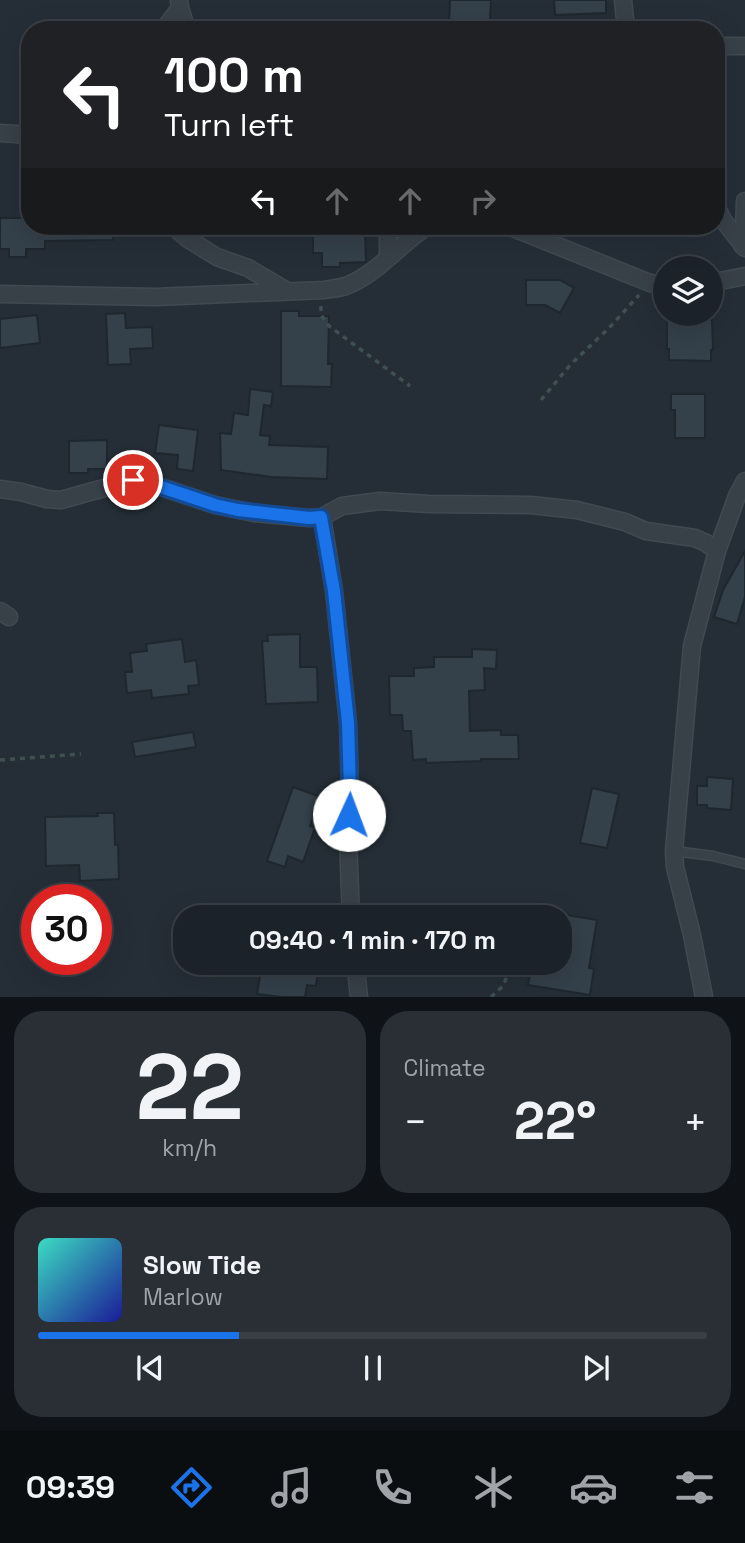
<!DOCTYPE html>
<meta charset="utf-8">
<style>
body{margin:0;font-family:"Space Grotesk",sans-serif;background:#292f35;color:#f1f3f6;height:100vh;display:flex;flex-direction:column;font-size:26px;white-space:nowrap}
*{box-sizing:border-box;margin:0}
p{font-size:23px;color:#a0a4a8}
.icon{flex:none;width:38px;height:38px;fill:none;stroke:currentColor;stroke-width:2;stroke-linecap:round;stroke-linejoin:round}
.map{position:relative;height:997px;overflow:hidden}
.sheet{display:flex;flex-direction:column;gap:14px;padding:14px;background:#0f1317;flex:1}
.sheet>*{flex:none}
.top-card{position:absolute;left:21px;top:21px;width:704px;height:214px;border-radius:28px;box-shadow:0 7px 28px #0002,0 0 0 2px #3a3f46;background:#202124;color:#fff;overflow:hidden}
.tools{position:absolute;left:653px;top:256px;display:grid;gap:14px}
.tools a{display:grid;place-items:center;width:70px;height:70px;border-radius:50%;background:#1c2229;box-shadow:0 7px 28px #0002,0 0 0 2px #3a3f46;font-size:35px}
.speed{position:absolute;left:21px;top:884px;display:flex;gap:14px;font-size:35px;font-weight:700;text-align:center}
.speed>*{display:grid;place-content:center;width:91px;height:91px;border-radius:50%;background:#1c2229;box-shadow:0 7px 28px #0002,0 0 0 2px #3a3f46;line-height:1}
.speed .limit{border:10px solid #d22;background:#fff;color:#111}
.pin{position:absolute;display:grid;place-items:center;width:60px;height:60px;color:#fff;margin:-30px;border:4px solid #fff;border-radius:50%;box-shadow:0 2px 7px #0007}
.me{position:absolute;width:77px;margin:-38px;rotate:2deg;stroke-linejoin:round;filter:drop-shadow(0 0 5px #0008)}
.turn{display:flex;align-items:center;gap:24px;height:147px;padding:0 28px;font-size:32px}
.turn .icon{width:91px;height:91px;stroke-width:2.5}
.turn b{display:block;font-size:49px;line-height:60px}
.lanes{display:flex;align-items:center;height:66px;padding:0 28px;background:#0003;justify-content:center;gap:35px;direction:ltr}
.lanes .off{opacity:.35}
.big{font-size:52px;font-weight:700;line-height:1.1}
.sheet .card{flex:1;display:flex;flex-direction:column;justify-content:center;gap:10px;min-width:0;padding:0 24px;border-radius:28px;background:#292f35}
.sheet .dial{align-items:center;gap:0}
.dial b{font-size:91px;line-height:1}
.song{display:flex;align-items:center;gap:21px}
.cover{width:84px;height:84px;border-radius:10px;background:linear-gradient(135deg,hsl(170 70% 55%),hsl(240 70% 35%))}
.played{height:7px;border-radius:4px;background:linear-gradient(90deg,#1a73e8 30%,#3a3f46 30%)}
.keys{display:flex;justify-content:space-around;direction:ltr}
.heat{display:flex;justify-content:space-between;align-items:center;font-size:38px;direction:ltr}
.sheet .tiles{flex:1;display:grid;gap:14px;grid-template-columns:1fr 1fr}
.card:last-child{grid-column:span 2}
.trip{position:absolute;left:173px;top:905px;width:399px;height:70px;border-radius:28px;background:#1c2229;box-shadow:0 7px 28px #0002,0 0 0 2px #3a3f46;font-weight:700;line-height:70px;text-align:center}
.dock{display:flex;height:112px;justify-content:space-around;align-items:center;background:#0b0e10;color:#a0a4a8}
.dock .icon{width:49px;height:49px}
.dock .current{color:#1a73e8}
.dock b{font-size:32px;color:#f1f3f6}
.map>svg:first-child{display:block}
.building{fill:#34404a;stroke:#1f272e;stroke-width:2}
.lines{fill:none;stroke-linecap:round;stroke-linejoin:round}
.lane-casing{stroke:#414951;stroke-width:11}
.street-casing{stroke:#414951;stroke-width:19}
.path{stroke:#3f5050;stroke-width:3.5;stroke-dasharray:5 5;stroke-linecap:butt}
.lane{stroke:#384048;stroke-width:8}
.street{stroke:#384048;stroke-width:16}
.route-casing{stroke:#114b97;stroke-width:18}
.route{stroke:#1a73e8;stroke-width:12}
</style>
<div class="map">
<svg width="745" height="997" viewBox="0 0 745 997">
<rect width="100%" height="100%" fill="#252e37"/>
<path class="building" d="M 450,0 L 491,0 L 490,21 L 477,20 L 477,27 L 449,25 Z
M 554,0 L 606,0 L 606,13 L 555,15 Z
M 0,218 L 30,218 L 30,226 L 113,226 L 113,240 L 45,241 L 45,249 L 26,249 L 26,257 L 9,257 L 9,249 L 0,249 Z
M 365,230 L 366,262 L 340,263 L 340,267 L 322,267 L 322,253 L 313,253 L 313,232 Z
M 526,280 L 560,280 L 574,288 L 560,313 L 545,305 L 526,305 Z
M 281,311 L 299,311 L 299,316 L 329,316 L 328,364 L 332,364 L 331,387 L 281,386 Z
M 125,313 L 126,328 L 152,327 L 153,348 L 130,349 L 131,364 L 108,365 L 106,314 Z
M 671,314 L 690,315 L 690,320 L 712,320 L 713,350 L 711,350 L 711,361 L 669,360 L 669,349 L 667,349 L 667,320 L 671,320 Z
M 37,315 L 40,343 L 0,348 L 0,319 Z
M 250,389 L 273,392 L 271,406 L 264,405 L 260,435 L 270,436 L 269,445 L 328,447 L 327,479 L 271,477 L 221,470 L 220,433 L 231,434 L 234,413 L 248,415 Z
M 671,394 L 705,394 L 705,438 L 675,438 L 675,410 L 671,410 Z
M 159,425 L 198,430 L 193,471 L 177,469 L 178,455 L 155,453 Z
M 107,440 L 107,469 L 88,469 L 88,473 L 69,473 L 69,441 Z
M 745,551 L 745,597 L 737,624 L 714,617 L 723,590 Z
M 300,634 L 300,667 L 317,667 L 318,702 L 266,704 L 262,641 L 268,641 L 267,635 Z
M 182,639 L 185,662 L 196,660 L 199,685 L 188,686 L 189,694 L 152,698 L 151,690 L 127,693 L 125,672 L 132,672 L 130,653 L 147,651 L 146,644 Z
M 472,649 L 497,650 L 496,669 L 484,668 L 485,690 L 469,691 L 470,731 L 501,730 L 501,735 L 518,735 L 519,759 L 481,759 L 481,761 L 426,763 L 426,759 L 413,760 L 411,731 L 403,731 L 402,715 L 390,715 L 389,676 L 414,676 L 414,668 L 434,667 L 434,657 L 472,657 Z
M 193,732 L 196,747 L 135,757 L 132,742 Z
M 707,777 L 733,779 L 731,810 L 707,808 L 707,805 L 697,805 L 697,786 L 707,786 Z
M 293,787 L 321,797 L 310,826 L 315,828 L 303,862 L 288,856 L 285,867 L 267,861 Z
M 592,788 L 619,794 L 607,848 L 580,843 Z
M 97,813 L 114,813 L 115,845 L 118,844 L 119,879 L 80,881 L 79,865 L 46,866 L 45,817 L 98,816 Z
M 560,914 L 597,920 L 589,968 L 594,969 L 590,995 L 528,985 L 532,962 L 560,962 Z
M 273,962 L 319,962 L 316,986 L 307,985 L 305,997 L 281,997 L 257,994 L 261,970 L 272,971 Z"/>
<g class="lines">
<g class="lane-casing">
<path id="lane" d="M 674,851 L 713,856 L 745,864"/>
</g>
<g class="street-casing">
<path id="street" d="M 179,0 L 180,8 L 187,30
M 623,0 L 626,30
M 163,30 L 180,8
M 716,46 L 745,46
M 0,133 L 30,135
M 716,206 L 723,220 L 745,248
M 173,226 L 188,239 L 217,257 L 248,268 L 287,291
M 388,226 L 388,258
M 508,226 L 650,283 L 665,285
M 742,245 L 744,234 L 745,201
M 710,283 L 745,276
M 0,294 L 156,297 L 324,290 C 331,289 339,288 346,286 C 379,273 399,244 428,226
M 0,489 L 21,492 L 47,499 L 61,500 L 133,480 L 149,483 L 215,505 L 254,513 L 309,518 L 322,517 L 342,506 L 380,501 L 429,504 L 531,505 L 577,510 L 625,522 L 646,531 L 695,538 L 706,543 L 717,551
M 322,517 L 334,591 L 348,723 L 350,790 L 348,840 L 351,917
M 0,611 L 9,617
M 355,962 L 359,997
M 704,997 L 692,935 L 675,867 L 674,851 L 692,646 L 717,551 L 737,496 L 745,481"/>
</g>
<path class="path" d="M 321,306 L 321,315 L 329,326 L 410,386
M 541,400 L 571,364 L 609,328 L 639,295
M 0,760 L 81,754
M 491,997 L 503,986 L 513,962"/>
<use href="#lane" class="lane"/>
<use href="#street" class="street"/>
</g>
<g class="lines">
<g class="route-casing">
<path id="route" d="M 133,480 L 149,483 L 215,505 L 238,510 L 309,518 L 321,517 L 334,591 L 348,723 L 350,790 L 349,815"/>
</g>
<use href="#route" class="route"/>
</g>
</svg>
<div class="tools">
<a><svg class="icon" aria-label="layers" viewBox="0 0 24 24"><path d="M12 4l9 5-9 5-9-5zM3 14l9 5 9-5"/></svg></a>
</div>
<div class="speed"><div class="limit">30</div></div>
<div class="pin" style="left:133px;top:480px;background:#d93025"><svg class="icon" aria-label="arrive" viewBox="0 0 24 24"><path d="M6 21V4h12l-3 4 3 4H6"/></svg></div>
<svg class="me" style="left:349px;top:815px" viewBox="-20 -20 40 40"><circle r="19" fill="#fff"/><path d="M0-13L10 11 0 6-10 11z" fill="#1a73e8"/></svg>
<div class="trip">09:40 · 1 min · 170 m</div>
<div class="top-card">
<div class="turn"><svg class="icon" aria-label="left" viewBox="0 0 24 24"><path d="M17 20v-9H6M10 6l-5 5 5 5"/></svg><div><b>100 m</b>Turn left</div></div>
<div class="lanes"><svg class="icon" aria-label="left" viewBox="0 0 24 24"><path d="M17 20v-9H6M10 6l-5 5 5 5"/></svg><svg class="icon off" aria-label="ahead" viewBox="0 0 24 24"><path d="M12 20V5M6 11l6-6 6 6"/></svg><svg class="icon off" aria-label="ahead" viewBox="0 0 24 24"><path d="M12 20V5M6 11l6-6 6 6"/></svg><svg class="icon off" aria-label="right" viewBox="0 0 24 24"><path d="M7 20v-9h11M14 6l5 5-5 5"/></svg></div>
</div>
</div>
<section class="sheet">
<div class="tiles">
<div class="card dial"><b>22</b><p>km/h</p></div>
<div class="card"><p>Climate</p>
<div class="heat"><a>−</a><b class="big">22°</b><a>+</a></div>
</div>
<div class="card">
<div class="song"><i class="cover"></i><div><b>Slow Tide</b><p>Marlow</p></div></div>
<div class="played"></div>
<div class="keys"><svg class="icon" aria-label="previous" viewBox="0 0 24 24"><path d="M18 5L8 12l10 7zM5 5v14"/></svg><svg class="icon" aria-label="pause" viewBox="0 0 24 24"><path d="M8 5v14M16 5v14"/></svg><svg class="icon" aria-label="next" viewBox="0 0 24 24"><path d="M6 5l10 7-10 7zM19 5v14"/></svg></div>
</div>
</div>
</section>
<nav class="dock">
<b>09:39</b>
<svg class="icon current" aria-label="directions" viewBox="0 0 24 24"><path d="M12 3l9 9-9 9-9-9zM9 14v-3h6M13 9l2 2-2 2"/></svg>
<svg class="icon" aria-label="music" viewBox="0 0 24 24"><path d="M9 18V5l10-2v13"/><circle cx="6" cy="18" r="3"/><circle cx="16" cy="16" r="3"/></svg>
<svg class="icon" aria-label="phone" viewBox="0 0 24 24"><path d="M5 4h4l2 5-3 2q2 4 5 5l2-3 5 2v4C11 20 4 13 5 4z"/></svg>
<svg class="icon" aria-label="climate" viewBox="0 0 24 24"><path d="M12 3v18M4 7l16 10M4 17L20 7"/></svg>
<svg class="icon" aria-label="car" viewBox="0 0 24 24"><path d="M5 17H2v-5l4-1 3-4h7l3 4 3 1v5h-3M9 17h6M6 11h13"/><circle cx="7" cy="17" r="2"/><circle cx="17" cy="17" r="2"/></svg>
<svg class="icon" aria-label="filters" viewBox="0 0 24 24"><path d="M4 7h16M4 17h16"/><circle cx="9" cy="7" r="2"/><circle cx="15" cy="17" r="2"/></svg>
</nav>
